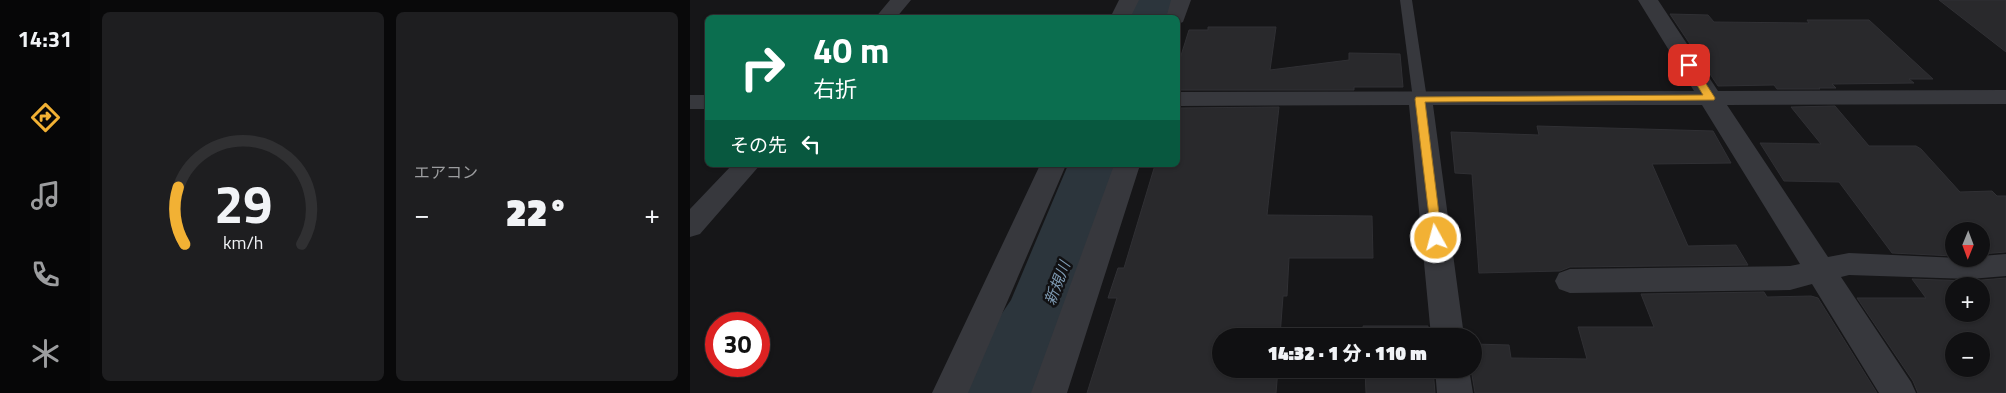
<!DOCTYPE html>
<html lang="ja">
<meta charset="utf-8">
<style>
body{margin:0;font-family:"Titillium Web","Noto Sans JP",sans-serif;background:#1e1e20;color:#f1f3f6;height:100vh;display:flex;flex-direction:column;font-size:19px;white-space:nowrap}
*{box-sizing:border-box;margin:0}
p{font-size:16px;color:#9c9d9f}
.icon{flex:none;width:28px;height:28px;fill:none;stroke:currentColor;stroke-width:2;stroke-linecap:round;stroke-linejoin:round}
.map{position:relative;flex:1;overflow:hidden}
.details{display:flex;flex-direction:column;gap:12px;padding:12px;background:#09090a;width:600px}
.details>*{flex:none}
.hud{position:absolute;left:15px;top:15px;width:475px;height:152px;border-radius:8px;box-shadow:0 1px 4px #0004,0 0 0 1px #303032;background:#0b6e4f;color:#fff;overflow:hidden}
.needle{width:32px;rotate:181deg}
.buttons{position:absolute;left:1255px;top:222px;display:grid;gap:10px}
.buttons a{display:grid;place-items:center;width:45px;height:45px;border-radius:50%;background:#101012;box-shadow:0 1px 4px #0004,0 0 0 1px #303032;font-size:25px}
.speed{position:absolute;left:15px;top:312px;display:flex;gap:10px;font-size:25px;font-weight:700;text-align:center}
.speed>*{display:grid;place-content:center;width:65px;height:65px;border-radius:50%;background:#101012;box-shadow:0 1px 4px #0004,0 0 0 1px #303032;line-height:1}
.speed .limit{border:8px solid #d22;background:#fff;color:#111}
.pin{position:absolute;display:grid;place-items:center;width:42px;height:42px;color:#fff;margin:-21px;border-radius:10px;box-shadow:0 2px 8px #0006}
.me{position:absolute;width:55px;margin:-28px;rotate:353deg;stroke-linejoin:round;filter:drop-shadow(0 0 4px #0008)}
.turn{display:flex;align-items:center;gap:18px;height:105px;padding:0 25px;font-size:22px}
.turn .icon{width:65px;height:65px;stroke-width:2.5}
.turn b{display:block;font-size:35px;line-height:42px}
.then{display:flex;align-items:center;height:48px;padding:0 25px;background:#0003;gap:10px;font-size:19px}
.big{font-size:38px;font-weight:800;line-height:1.1}
.details .widget{flex:1;display:flex;flex-direction:column;justify-content:center;gap:8px;min-width:0;padding:0 18px;border-radius:8px;background:#1e1e20}
.details .dial{align-items:center;gap:0}
.dial svg{height:130px;overflow:visible;fill:none;stroke:#303032;stroke-width:7;stroke-linecap:round;text-anchor:middle}
.dial text{fill:#f1f3f6;stroke:none}
.heat{display:flex;justify-content:space-between;align-items:center;font-size:28px;direction:ltr}
.details .tiles{flex:1;display:grid;gap:12px;grid-template-columns:repeat(2,1fr)}
.trip{position:absolute;left:522px;top:328px;width:270px;height:50px;border-radius:25px;background:#101012;box-shadow:0 1px 4px #0004,0 0 0 1px #303032;font-weight:800;line-height:50px;text-align:center}
main{display:flex;flex:1;min-height:0}
.menu{display:flex;flex-direction:column;width:90px;justify-content:space-around;align-items:center;background:#060607;color:#9c9d9f}
.menu .icon{width:35px;height:35px}
.menu .active{color:#f2b134}
.menu b{font-size:22px;color:#f1f3f6}
.map>svg:first-child{display:block}
.lines{fill:none;stroke-linecap:round;stroke-linejoin:round}
.river{fill:#2c353c;fill-rule:evenodd}
.building{fill:#29292c;stroke:#303034;fill-rule:evenodd}
.lane{fill:#37383d;fill-rule:evenodd}
.street{fill:#37383d;fill-rule:evenodd}
.route{fill:#f2b134;stroke:#9d7322}
.labels{text-anchor:middle;dominant-baseline:central;stroke-width:5;stroke-linejoin:round;paint-order:stroke}
.water-label{font-size:15px;font-style:italic;fill:#7f9bb3;stroke:#111113}
</style>
<main>
<nav class="menu">
<b>14:31</b>
<svg class="icon active" aria-label="directions" viewBox="0 0 24 24"><path d="M12 3l9 9-9 9-9-9zM9 14v-3h6M13 9l2 2-2 2"/></svg>
<svg class="icon" aria-label="music" viewBox="0 0 24 24"><path d="M9 18V5l10-2v13"/><circle cx="6" cy="18" r="3"/><circle cx="16" cy="16" r="3"/></svg>
<svg class="icon" aria-label="phone" viewBox="0 0 24 24"><path d="M5 4h4l2 5-3 2q2 4 5 5l2-3 5 2v4C11 20 4 13 5 4z"/></svg>
<svg class="icon" aria-label="climate" viewBox="0 0 24 24"><path d="M12 3v18M4 7l16 10M4 17L20 7"/></svg>
</nav>
<section class="details">
<div class="tiles">
<div class="widget dial"><svg viewBox="0 0 100 80">
<path d="M14 69A42 42 0 1 1 86 69"/>
<path d="M14 69A42 42 0 0 1 10 34" stroke="#f2b134"/>
<text x="50" y="56" font-size="32" font-weight="700">29</text>
<text x="50" y="72" font-size="11">km/h</text>
</svg></div>
<div class="widget"><p>エアコン</p>
<div class="heat"><a>−</a><b class="big">22°</b><a>+</a></div>
</div>
</div>
</section>
<div class="map">
<svg width="1316" height="393" viewBox="0 0 1316 393">
<rect width="100%" height="100%" fill="#161618"/>
<g class="lines">
<path class="river" d="M 441,0 L 489,0 L 483,18 L 433,18 Z
M 378,165 L 444,165 L 395,315 L 354,393 L 264,393 L 277,365 L 321,300 Z"/>
</g>
<path class="building" d="M 1249,0 L 1316,0 L 1316,52 Z
M 980,14 L 1018,15 L 1024,22 L 1119,23 L 1117,20 L 1179,20 L 1243,79 L 1219,79 L 1224,83 L 1142,84 L 1146,88 L 1129,88 L 1130,89 L 1087,89 L 1084,85 L 1028,86 Z
M 518,27 L 586,27 L 580,70 L 659,60 L 659,53 L 710,54 L 713,87 L 664,87 L 664,90 L 488,90 L 488,65 L 499,30 L 518,30 Z
M 1145,106 L 1179,146 L 1226,146 L 1231,149 L 1270,192 L 1302,191 L 1307,196 L 1316,196 L 1316,252 L 1291,254 L 1291,231 L 1264,231 L 1264,256 L 1202,253 L 1149,182 L 1094,181 L 1070,143 L 1131,144 L 1101,107 Z
M 589,107 L 577,215 L 682,216 L 683,258 L 599,258 L 597,296 L 593,296 L 590,336 L 531,336 L 531,369 L 588,369 L 586,393 L 397,393 L 427,298 L 418,298 L 428,268 L 434,268 L 465,165 L 488,165 L 488,108 Z
M 847,126 L 1023,131 L 1041,163 L 962,164 L 998,246 L 1046,245 L 1058,265 L 880,267 L 870,271 L 789,273 L 782,174 L 765,173 L 761,132 L 849,135 Z
M 1316,278 L 1316,393 L 1228,393 L 1223,381 L 1167,298 L 1236,298 L 1222,279 L 1280,281 ZM 1264,286 L 1291,286 L 1291,314 L 1264,314 ZM 1264,341 L 1291,341 L 1291,369 L 1264,369 Z
M 1074,292 L 1077,297 L 1121,296 L 1128,298 L 1187,393 L 785,393 L 781,369 L 784,369 L 784,344 L 819,345 L 821,358 L 897,359 L 888,327 L 964,327 L 951,294 Z
M 673,326 L 738,326 L 739,336 L 674,336 Z
M 675,369 L 743,369 L 745,393 L 676,393 Z"/>
<g class="lines">
<path class="lane" d="M 710,0 L 722,0 L 737,99 L 735,102 L 725,102 L 723,99 Z"/>
<path class="street" d="M 200,0 L 221,0 L 206,18 L 185,18 Z
M 429,0 L 449,0 L 440,18 L 420,18 Z
M 481,0 L 501,0 L 493,22 L 488,24 L 488,18 L 476,18 Z
M 948,0 L 968,0 L 1028,91 L 1316,90 L 1316,104 L 1037,105 L 1138,257 L 1159,253 L 1291,259 L 1291,256 L 1316,254 L 1316,276 L 1280,279 L 1159,275 L 1151,277 L 1221,382 L 1226,393 L 1189,393 L 1122,284 L 1100,290 L 880,293 L 869,289 L 865,281 L 869,273 L 880,269 L 1100,266 L 1110,264 L 1012,105 L 743,105 L 774,336 L 741,336 L 719,105 L 488,106 L 488,92 L 1004,91 Z
M 0,95 L 18,95 L 18,109 L 0,109 Z
M 42,165 L 70,165 L 10,234 L 0,237 L 0,209 Z
M 350,165 L 376,165 L 278,393 L 242,393 Z
M 424,165 L 450,165 L 377,393 L 341,393 Z
M 745,369 L 779,369 L 783,393 L 747,393 Z"/>
</g>
<path class="route" d="M 999,62 L 1004,65 L 1025,98 L 1024,100 L 735,102 L 752,238 L 746,242 L 742,241 L 725,99 L 726,97 L 1013,95 L 995,65 Z"/>
<g class="labels">
<g class="water-label">
<text transform="translate(367 283) rotate(-69)">新規川</text>
</g>
</g>
</svg>
<div class="buttons">
<a><svg class="needle" viewBox="-14 -14 28 28"><path d="M0-13l5 13h-10z" fill="#e53935"/><path d="M0 13l5-13h-10z" fill="#9c9d9f"/></svg></a>
<a>+</a>
<a>−</a>
</div>
<div class="speed"><div class="limit">30</div></div>
<div class="pin" style="left:999px;top:65px;background:#d93025"><svg class="icon" aria-label="arrive" viewBox="0 0 24 24"><path d="M6 21V4h12l-3 4 3 4H6"/></svg></div>
<svg class="me" style="left:746px;top:238px" viewBox="-20 -20 40 40"><circle r="17" fill="#f2b134" stroke="#fff" stroke-width="3"/><path d="M0-11L8 9 0 5-8 9z" fill="#fff"/></svg>
<div class="trip">14:32 · 1 分 · 110 m</div>
<div class="hud">
<div class="turn"><svg class="icon" aria-label="right" viewBox="0 0 24 24"><path d="M7 20v-9h11M14 6l5 5-5 5"/></svg><div><b>40 m</b>右折</div></div>
<div class="then">その先<svg class="icon" aria-label="left" viewBox="0 0 24 24"><path d="M17 20v-9H6M10 6l-5 5 5 5"/></svg></div>
</div>
</div>
</main>
